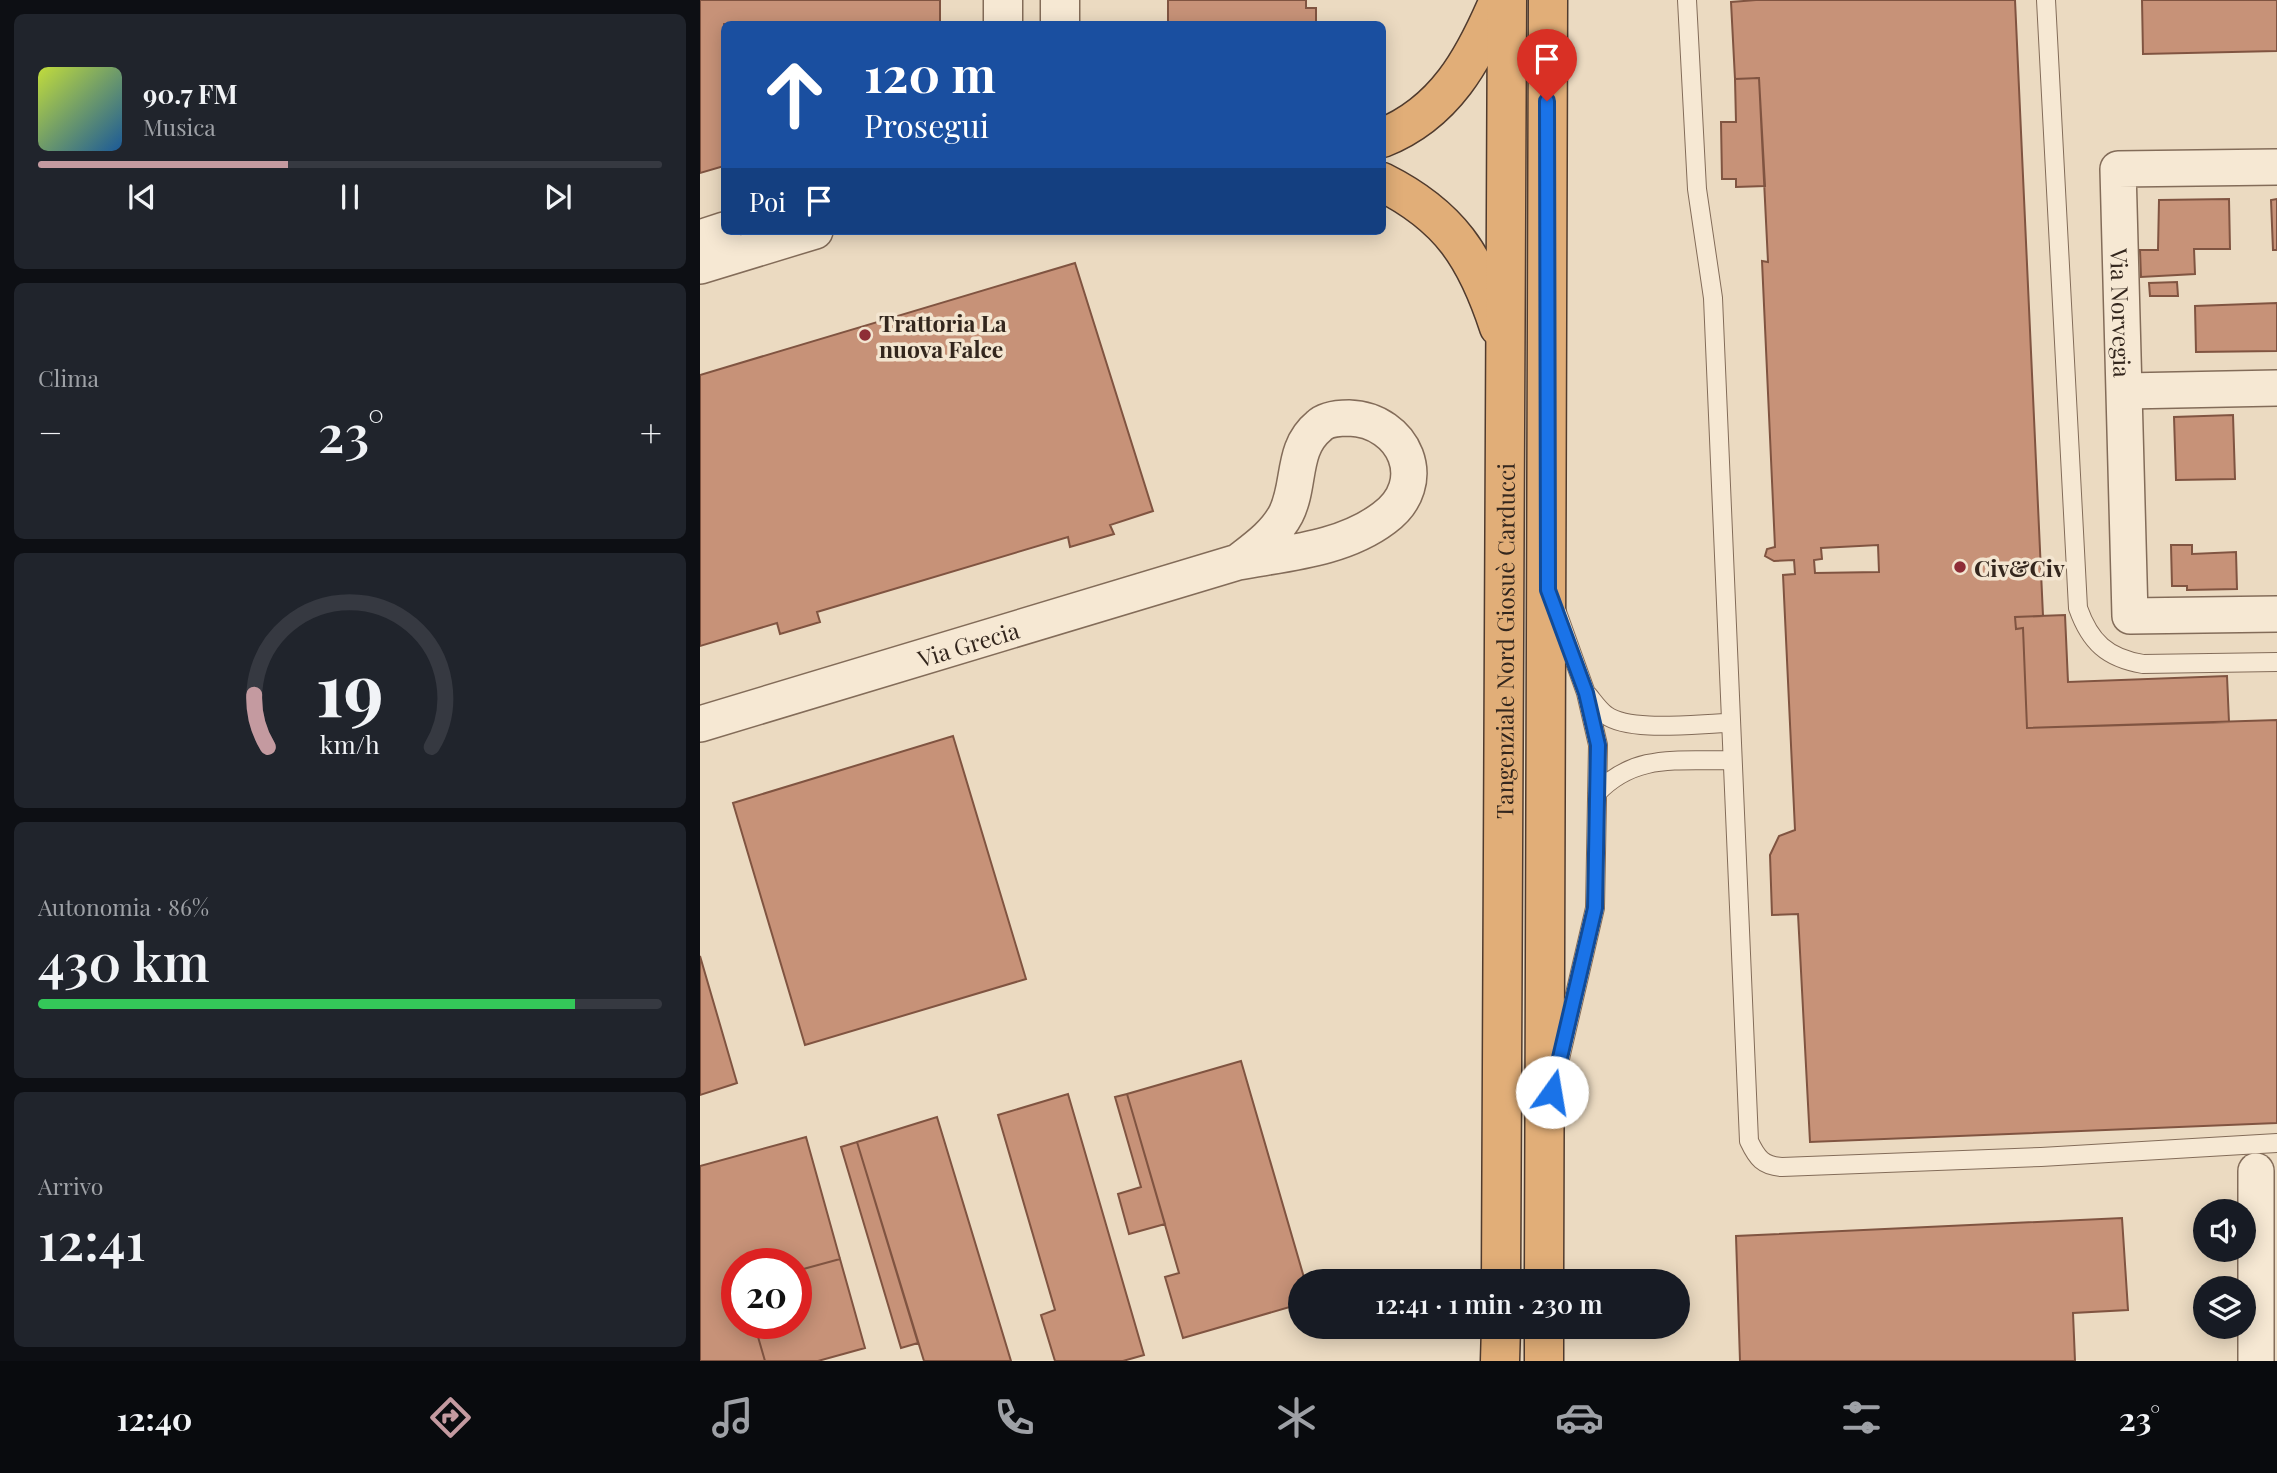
<!DOCTYPE html>
<html lang="it">
<meta charset="utf-8">
<style>
body{margin:0;font-family:"Playfair Display",serif;background:#20242c;color:#f1f3f6;height:100vh;display:flex;flex-direction:column;font-size:26px;white-space:nowrap}
*{box-sizing:border-box;margin:0}
p{font-size:23px;color:#9ea1a6}
.icon{flex:none;width:38px;height:38px;fill:none;stroke:currentColor;stroke-width:2;stroke-linecap:round;stroke-linejoin:round}
.map{position:relative;flex:1;overflow:hidden}
.side{display:flex;flex-direction:column;gap:14px;padding:14px;background:#0d0f14;width:700px}
.side>*{flex:none}
.guide{position:absolute;left:21px;top:21px;width:665px;height:214px;border-radius:10px;box-shadow:0 4px 18px #0003;background:#1a4fa0;color:#fff;overflow:hidden}
.fabs{position:absolute;left:1493px;top:1199px;display:grid;gap:14px}
.fabs a{display:grid;place-items:center;width:63px;height:63px;border-radius:50%;background:#171b24;box-shadow:0 4px 18px #0003;font-size:35px}
.speed{position:absolute;left:21px;top:1248px;display:flex;gap:14px;font-size:35px;font-weight:700;text-align:center}
.speed>*{display:grid;place-content:center;width:91px;height:91px;border-radius:50%;background:#171b24;box-shadow:0 4px 18px #0003;line-height:1}
.speed .limit{border:10px solid #d22;background:#fff;color:#111}
.pin{position:absolute;display:grid;place-items:center;width:60px;height:60px;color:#fff;margin:-72px -30px;border-radius:50% 50% 50% 0;rotate:-45deg;box-shadow:0 0 7px #0007}
.pin .icon{rotate:45deg}
.me{position:absolute;width:77px;margin:-38px;rotate:13deg;stroke-linejoin:round;filter:drop-shadow(0 0 5px #0008)}
.turn{display:flex;align-items:center;gap:24px;height:147px;padding:0 28px;font-size:32px}
.turn .icon{width:91px;height:91px;stroke-width:2.5}
.turn b{display:block;font-size:49px;line-height:60px}
.then{display:flex;align-items:center;height:66px;padding:0 28px;background:#0003;gap:14px;font-size:26px}
.big{font-size:52px;font-weight:600;line-height:1.1}
.side .tile{flex:1;display:flex;flex-direction:column;justify-content:center;gap:10px;min-width:0;padding:0 24px;border-radius:10px;background:#20242c}
.side .dial{align-items:center;gap:0}
.dial svg{height:182px;overflow:visible;fill:none;stroke:#363941;stroke-width:7;stroke-linecap:round;text-anchor:middle}
.dial text{fill:#f1f3f6;stroke:none}
.song{display:flex;align-items:center;gap:21px}
.cover{width:84px;height:84px;border-radius:10px;background:linear-gradient(135deg,hsl(70 70% 55%),hsl(210 70% 35%))}
.played{height:7px;border-radius:4px;background:linear-gradient(90deg,#c49aa0 40%,#363941 40%)}
.keys{display:flex;justify-content:space-around;direction:ltr}
.heat{display:flex;justify-content:space-between;align-items:center;font-size:38px;direction:ltr}
.charge{height:10px;border-radius:5px;background:linear-gradient(90deg,#34c759 86%,#363941 0)}
.trip{position:absolute;left:588px;top:1269px;width:402px;height:70px;border-radius:35px;background:#171b24;box-shadow:0 4px 18px #0003;font-weight:600;line-height:70px;text-align:center}
.tab-bar{display:flex;height:112px;justify-content:space-around;align-items:center;background:#090b0e;color:#9ea1a6}
.tab-bar .icon{width:49px;height:49px}
.tab-bar .current{color:#c49aa0}
.tab-bar b{font-size:32px;color:#f1f3f6}
main{display:flex;flex:1;min-height:0}
.map>svg:first-child{display:block}
.building{fill:#c79278;stroke:#805441;stroke-width:2;fill-rule:evenodd}
.lines{fill:none;stroke-linecap:round;stroke-linejoin:round}
.service-casing{stroke:#836c59;stroke-width:20}
.minor-casing{stroke:#836c59;stroke-width:38}
.tertiary-casing{stroke:#836c59;stroke-width:41}
.trunk-casing{stroke:#503b2e;stroke-width:41}
.service{stroke:#f6e8d3;stroke-width:18}
.minor{stroke:#f6e8d3;stroke-width:35}
.tertiary{stroke:#f6e8d3;stroke-width:38}
.trunk{stroke:#e1ae78;stroke-width:38}
.route-casing{stroke:#114b97;stroke-width:18}
.route{stroke:#1a73e8;stroke-width:12}
.poi-dot{fill:#8e2d37;stroke:#f3e5d0;stroke-width:2.5}
.labels{text-anchor:middle;dominant-baseline:central;stroke-width:7;stroke-linejoin:round;paint-order:stroke}
.street-label{font-size:23px;fill:#33261d;stroke:#f3e5d0}
.poi-label{font-size:23px;font-weight:bold;fill:#33261d;stroke:#f3e5d0;text-anchor:start}
</style>
<main>
<section class="side">
<div class="tile">
<div class="song"><i class="cover"></i><div><b>90.7 FM</b><p>Musica</p></div></div>
<div class="played"></div>
<div class="keys"><svg class="icon" aria-label="previous" viewBox="0 0 24 24"><path d="M18 5L8 12l10 7zM5 5v14"/></svg><svg class="icon" aria-label="pause" viewBox="0 0 24 24"><path d="M8 5v14M16 5v14"/></svg><svg class="icon" aria-label="next" viewBox="0 0 24 24"><path d="M6 5l10 7-10 7zM19 5v14"/></svg></div>
</div>
<div class="tile"><p>Clima</p>
<div class="heat"><a>−</a><b class="big">23°</b><a>+</a></div>
</div>
<div class="tile dial"><svg viewBox="0 0 100 80">
<path d="M14 69A42 42 0 1 1 86 69"/>
<path d="M14 69A42 42 0 0 1 8 46" stroke="#c49aa0"/>
<text x="50" y="56" font-size="32" font-weight="700">19</text>
<text x="50" y="72" font-size="11">km/h</text>
</svg></div>
<div class="tile"><p>Autonomia · 86%</p><b class="big">430 km</b><div class="charge"></div></div>
<div class="tile"><p>Arrivo</p><b class="big">12:41</b></div>
</section>
<div class="map">
<svg width="1577" height="1361" viewBox="0 0 1577 1361">
<rect width="100%" height="100%" fill="#ebdac1"/>
<path class="building" d="M 0,0 L 240,0 L 240,24 L 24,24 L 24,166 L 0,173 Z
M 468,0 L 606,0 L 606,8 L 616,8 L 616,24 L 468,24 Z
M 1056,0 L 1315,0 L 1343,616 L 1315,617 L 1316,629 L 1323,628 L 1327,728 L 1577,720 L 1577,1123 L 1110,1142 L 1098,914 L 1072,915 L 1070,855 L 1079,836 L 1095,830 L 1083,575 L 1095,574 L 1094,560 L 1074,561 L 1065,556 L 1067,549 L 1075,547 L 1062,261 L 1068,262 L 1059,78 L 1035,79 L 1031,2 ZM 1178,545 L 1179,572 L 1115,573 L 1114,560 L 1122,559 L 1121,548 Z
M 1442,0 L 1577,0 L 1577,51 L 1443,54 Z
M 1059,78 L 1065,186 L 1036,187 L 1036,179 L 1022,179 L 1021,122 L 1036,122 L 1035,79 Z
M 1529,199 L 1530,249 L 1494,249 L 1495,274 L 1441,277 L 1440,250 L 1458,250 L 1459,200 Z
M 1577,199 L 1577,250 L 1573,250 L 1571,200 Z
M 375,263 L 453,511 L 410,525 L 414,534 L 370,547 L 368,537 L 117,612 L 120,622 L 80,634 L 77,623 L 0,646 L 0,375 Z
M 1477,282 L 1478,296 L 1450,296 L 1449,283 Z
M 1577,303 L 1577,351 L 1496,352 L 1495,306 Z
M 1533,415 L 1535,479 L 1476,480 L 1474,417 Z
M 1471,545 L 1492,545 L 1492,554 L 1536,552 L 1537,589 L 1487,590 L 1487,586 L 1472,586 Z
M 1365,615 L 1368,682 L 1527,676 L 1529,722 L 1327,728 L 1323,628 L 1316,629 L 1315,617 Z
M 253,736 L 326,979 L 105,1045 L 33,803 Z
M 0,956 L 37,1083 L 0,1095 Z
M 541,1061 L 605,1281 L 600,1281 L 600,1304 L 483,1338 L 465,1277 L 479,1273 L 427,1094 Z
M 368,1094 L 444,1355 L 423,1361 L 355,1361 L 341,1315 L 355,1310 L 298,1115 Z
M 427,1094 L 465,1224 L 429,1234 L 418,1194 L 441,1187 L 415,1097 Z
M 237,1117 L 311,1361 L 224,1361 L 157,1142 Z
M 106,1137 L 140,1259 L 96,1271 L 96,1264 L 37,1264 L 37,1323 L 54,1323 L 65,1361 L 0,1361 L 0,1166 Z
M 157,1142 L 218,1343 L 201,1348 L 141,1147 Z
M 1422,1218 L 1428,1310 L 1373,1313 L 1375,1361 L 1040,1361 L 1036,1236 Z
M 140,1259 L 165,1348 L 118,1361 L 65,1361 L 54,1323 L 96,1323 L 96,1302 L 100,1301 L 96,1271 Z"/>
<g class="lines">
<g class="service-casing">
<path id="service" d="M 987,0 L 997,189 L 1013,298 L 1049,1141 C 1057,1158 1063,1166 1082,1167 L 1341,1157 L 1577,1143
M 1346,0 L 1378,608 C 1390,642 1407,658 1443,664 L 1577,662
M 857,612 L 886,693 L 898,745 L 895,908 L 859,1063
M 888,695 C 893,701 899,710 906,715 C 930,733 1000,723 1031,723
M 897,793 C 936,752 980,762 1032,760"/>
</g>
<g class="minor-casing">
<g id="minor">
<path id="s1" d="M 1577,167 L 1418,169 L 1430,616 L 1577,614"/>
<path d="M 0,238 L 24,230"/>
<path d="M 0,266 L 115,231"/>
<path d="M 1426,391 L 1577,388"/>
<path id="s2" d="M 0,724 L 538,562 C 587,553 643,549 684,518 C 732,483 705,420 649,418 C 640,418 626,419 619,426 C 591,449 601,484 586,514 C 575,535 556,548 538,562"/>
<path d="M 1556,1171 L 1556,1361"/>
</g>
</g>
<g class="tertiary-casing">
<path id="tertiary" d="M 303,0 L 303,24
M 360,0 L 360,24"/>
</g>
<g class="trunk-casing">
<g id="trunk">
<path d="M 682,138 C 745,113 774,59 799,0"/>
<path d="M 682,182 C 750,216 776,257 799,327"/>
<path id="s3" d="M 801,1281 L 807,0"/>
<path d="M 844,1281 L 848,0"/>
<path d="M 800,1361 L 801,1326"/>
<path d="M 844,1361 L 844,1326"/>
</g>
</g>
<use href="#service" class="service"/>
<use href="#minor" class="minor"/>
<use href="#tertiary" class="tertiary"/>
<use href="#trunk" class="trunk"/>
</g>
<g class="lines">
<g class="route-casing">
<path id="route" d="M 847,101 L 848,590 L 886,693 L 898,745 L 895,908 L 852,1092"/>
</g>
<use href="#route" class="route"/>
</g>
<g class="poi-dot">
<circle cx="165" cy="335" r="7"/>
<circle cx="1260" cy="567" r="7"/>
</g>
<g class="labels">
<g class="street-label">
<text stroke="none"><textPath href="#s1" startOffset="303">Via Norvegia</textPath></text>
<text stroke="none"><textPath href="#s3" startOffset="640">Tangenziale Nord Giosuè Carducci</textPath></text>
<text stroke="none"><textPath href="#s2" startOffset="280">Via Grecia</textPath></text>
</g>
<g class="poi-label">
<text x="179" y="322">Trattoria La<tspan x="179" dy="26">nuova Falce</tspan></text>
<text x="1274" y="567">Civ&amp;Civ</text>
</g>
</g>
</svg>
<div class="fabs">
<a><svg class="icon" aria-label="sound" viewBox="0 0 24 24"><path d="M4 9h4l5-4v14l-5-4H4zM17 9q2 3 0 6"/></svg></a>
<a><svg class="icon" aria-label="layers" viewBox="0 0 24 24"><path d="M12 4l9 5-9 5-9-5zM3 14l9 5 9-5"/></svg></a>
</div>
<div class="speed"><div class="limit">20</div></div>
<div class="pin" style="left:847px;top:101px;background:#d93025"><svg class="icon" aria-label="arrive" viewBox="0 0 24 24"><path d="M6 21V4h12l-3 4 3 4H6"/></svg></div>
<svg class="me" style="left:852px;top:1092px" viewBox="-20 -20 40 40"><circle r="19" fill="#fff"/><path d="M0-13L10 11 0 6-10 11z" fill="#1a73e8"/></svg>
<div class="trip">12:41 · 1 min · 230 m</div>
<div class="guide">
<div class="turn"><svg class="icon" aria-label="ahead" viewBox="0 0 24 24"><path d="M12 20V5M6 11l6-6 6 6"/></svg><div><b>120 m</b>Prosegui</div></div>
<div class="then">Poi<svg class="icon" aria-label="arrive" viewBox="0 0 24 24"><path d="M6 21V4h12l-3 4 3 4H6"/></svg></div>
</div>
</div>
</main>
<nav class="tab-bar">
<b>12:40</b>
<svg class="icon current" aria-label="directions" viewBox="0 0 24 24"><path d="M12 3l9 9-9 9-9-9zM9 14v-3h6M13 9l2 2-2 2"/></svg>
<svg class="icon" aria-label="music" viewBox="0 0 24 24"><path d="M9 18V5l10-2v13"/><circle cx="6" cy="18" r="3"/><circle cx="16" cy="16" r="3"/></svg>
<svg class="icon" aria-label="phone" viewBox="0 0 24 24"><path d="M5 4h4l2 5-3 2q2 4 5 5l2-3 5 2v4C11 20 4 13 5 4z"/></svg>
<svg class="icon" aria-label="climate" viewBox="0 0 24 24"><path d="M12 3v18M4 7l16 10M4 17L20 7"/></svg>
<svg class="icon" aria-label="car" viewBox="0 0 24 24"><path d="M5 17H2v-5l4-1 3-4h7l3 4 3 1v5h-3M9 17h6M6 11h13"/><circle cx="7" cy="17" r="2"/><circle cx="17" cy="17" r="2"/></svg>
<svg class="icon" aria-label="filters" viewBox="0 0 24 24"><path d="M4 7h16M4 17h16"/><circle cx="9" cy="7" r="2"/><circle cx="15" cy="17" r="2"/></svg>
<b>23°</b>
</nav>
